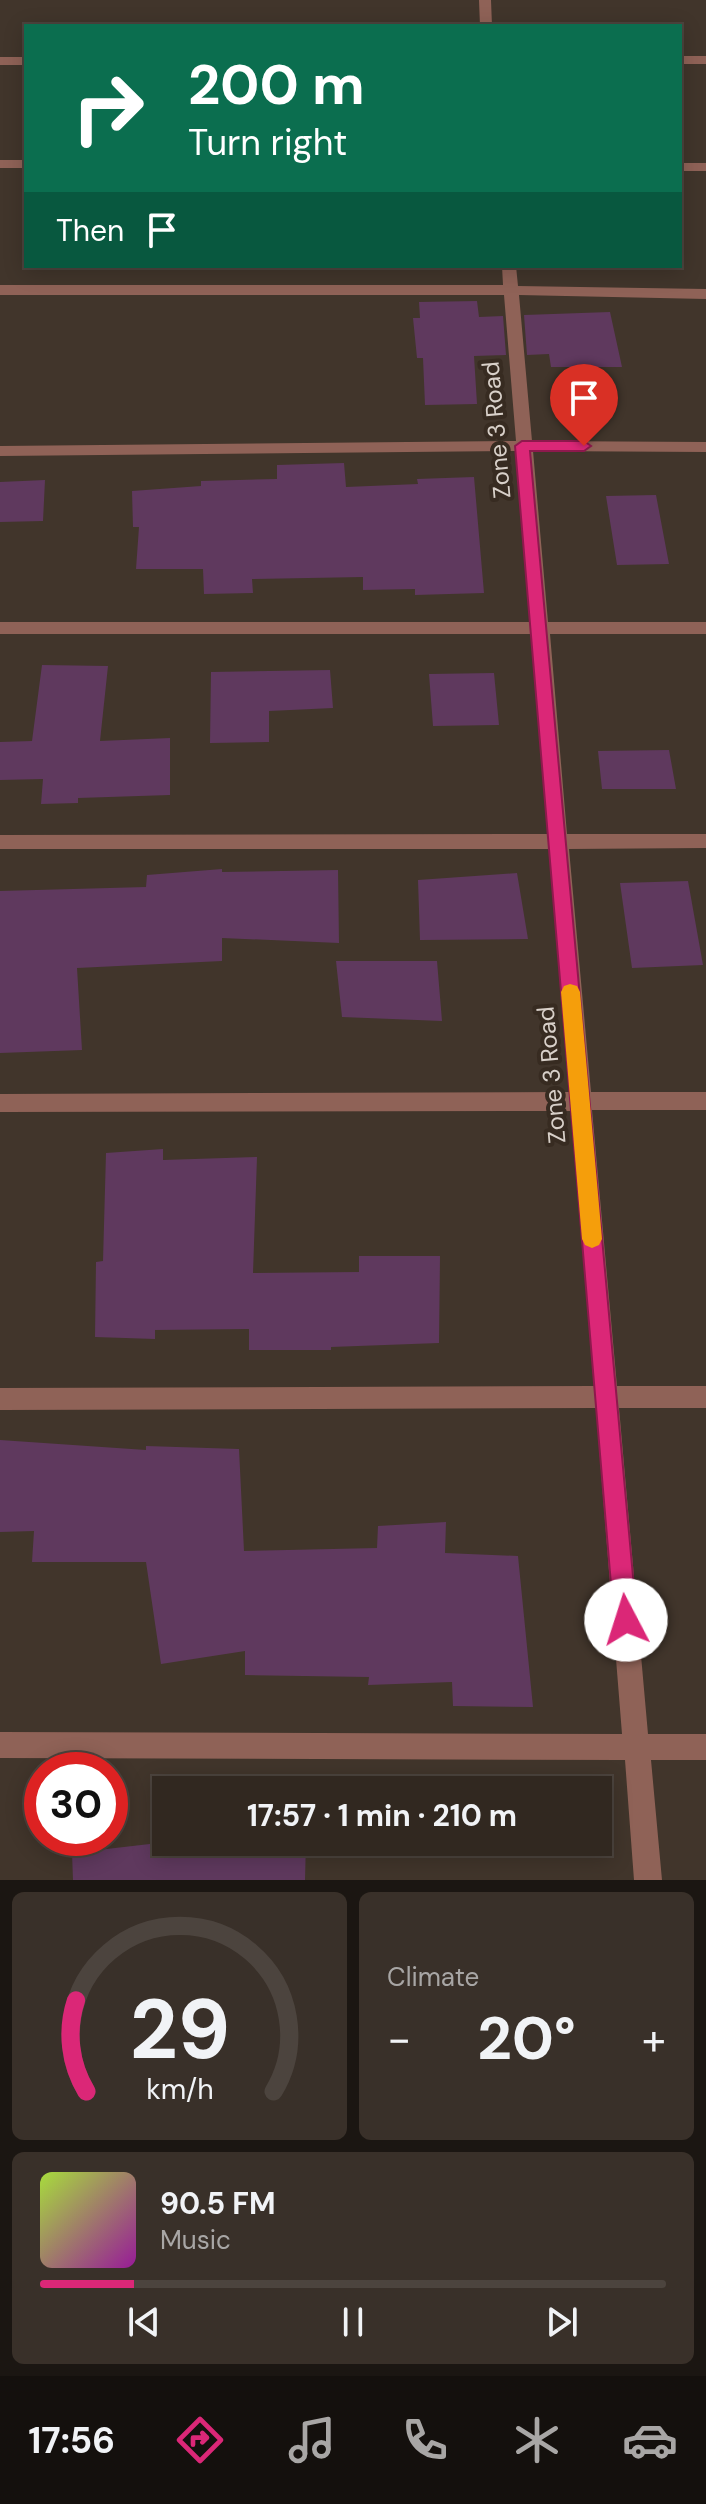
<!DOCTYPE html>
<meta charset="utf-8">
<style>
body{margin:0;font-family:"DM Sans",sans-serif;background:#393029;color:#f1f3f6;height:100vh;display:flex;flex-direction:column;font-size:30px;white-space:nowrap}
*{box-sizing:border-box;margin:0}
p{font-size:26px;color:#a8a6a5}
.icon{flex:none;width:44px;height:44px;fill:none;stroke:currentColor;stroke-width:2;stroke-linecap:round;stroke-linejoin:round}
.map{position:relative;height:1880px;overflow:hidden}
.details{display:flex;flex-direction:column;gap:12px;padding:12px;background:#1b1612;flex:1}
.details>*{flex:none}
.top-card{position:absolute;left:24px;top:24px;width:658px;height:244px;border-radius:0px;box-shadow:0 4px 20px #0003,0 0 0 2px #4c443e;background:#0b6e4f;color:#fff;overflow:hidden}
.speed{position:absolute;left:24px;top:1752px;display:flex;gap:16px;font-size:40px;font-weight:700;text-align:center}
.speed>*{display:grid;place-content:center;width:104px;height:104px;border-radius:50%;background:#312820;box-shadow:0 4px 20px #0003,0 0 0 2px #4c443e;line-height:1}
.speed .limit{border:12px solid #d22;background:#fff;color:#111}
.pin{position:absolute;display:grid;place-items:center;width:68px;height:68px;color:#fff;margin:-82px -34px;border-radius:50% 50% 50% 0;rotate:-45deg;box-shadow:0 0 8px #0007}
.pin .icon{rotate:45deg}
.me{position:absolute;width:88px;margin:-44px;rotate:355deg;stroke-linejoin:round;filter:drop-shadow(0 0 6px #0008)}
.turn{display:flex;align-items:center;gap:28px;height:168px;padding:0 32px;font-size:36px}
.turn .icon{width:104px;height:104px;stroke-width:2.5}
.turn b{display:block;font-size:56px;line-height:68px}
.then{display:flex;align-items:center;height:76px;padding:0 32px;background:#0003;gap:16px;font-size:30px}
.big{font-size:60px;font-weight:700;line-height:1.1}
.details .widget{flex:1;display:flex;flex-direction:column;justify-content:center;gap:12px;min-width:0;padding:0 28px;border-radius:12px;background:#393029}
.details .dial{align-items:center;gap:0}
.dial svg{height:208px;overflow:visible;fill:none;stroke:#4c443e;stroke-width:7;stroke-linecap:round;text-anchor:middle}
.dial text{fill:#f1f3f6;stroke:none}
.song{display:flex;align-items:center;gap:24px}
.cover{width:96px;height:96px;border-radius:12px;background:linear-gradient(135deg,hsl(80 70% 55%),hsl(300 70% 35%))}
.played{height:8px;border-radius:4px;background:linear-gradient(90deg,#db2777 15%,#4c443e 15%)}
.keys{display:flex;justify-content:space-around;direction:ltr}
.heat{display:flex;justify-content:space-between;align-items:center;font-size:44px;direction:ltr}
.details .tiles{flex:1;display:grid;gap:12px;grid-template-columns:1fr 1fr}
.widget:last-child{grid-column:span 2}
.trip{position:absolute;left:152px;top:1776px;width:460px;height:80px;border-radius:0px;background:#312820;box-shadow:0 4px 20px #0003,0 0 0 2px #4c443e;font-weight:700;line-height:80px;text-align:center}
.menu{display:flex;height:128px;justify-content:space-around;align-items:center;background:#14100d;color:#a8a6a5}
.menu .icon{width:56px;height:56px}
.menu .current{color:#db2777}
.menu b{font-size:36px;color:#f1f3f6}
.map>svg:first-child{display:block}
.building{fill:#5f395e}
.lines{fill:none;stroke-linecap:round;stroke-linejoin:round}
.minor{fill:#8f6257;fill-rule:evenodd}
.route{fill:#db2777;stroke:#8e194d;stroke-width:2}
.slow{fill:#f59e0b}
.labels{text-anchor:middle;dominant-baseline:central;stroke-width:8;stroke-linejoin:round;paint-order:stroke}
.street-label{font-size:24px;fill:#d8d0c9;stroke:#372b21}
</style>
<div class="map">
<svg width="706" height="1880" viewBox="0 0 706 1880">
<rect width="100%" height="100%" fill="#41352b"/>
<path class="building" d="M 477,301 L 479,317 L 503,316 L 506,355 L 474,356 L 477,404 L 425,405 L 423,358 L 417,358 L 413,318 L 420,318 L 419,302 Z
M 610,312 L 622,367 L 551,367 L 549,354 L 527,355 L 524,315 Z
M 344,463 L 346,487 L 418,484 L 417,479 L 474,477 L 484,593 L 415,595 L 415,589 L 363,590 L 363,577 L 252,579 L 253,593 L 204,594 L 203,569 L 136,569 L 139,527 L 133,527 L 132,491 L 201,486 L 201,481 L 277,479 L 277,465 Z
M 45,480 L 43,521 L 0,522 L 0,482 Z
M 656,495 L 669,564 L 617,565 L 606,496 Z
M 42,665 L 108,666 L 100,741 L 170,738 L 170,795 L 78,798 L 78,803 L 41,804 L 43,779 L 0,780 L 0,742 L 32,741 Z
M 330,670 L 333,708 L 269,711 L 269,742 L 210,743 L 211,672 Z
M 494,673 L 499,725 L 433,726 L 429,674 Z
M 669,750 L 676,789 L 602,789 L 598,751 Z
M 222,869 L 222,872 L 338,870 L 339,943 L 222,938 L 222,961 L 77,968 L 82,1050 L 0,1053 L 0,891 L 146,887 L 147,875 Z
M 517,873 L 528,939 L 420,940 L 418,880 Z
M 688,881 L 703,965 L 632,968 L 620,883 Z
M 336,961 L 437,961 L 442,1021 L 342,1017 Z
M 163,1149 L 163,1160 L 257,1157 L 253,1273 L 359,1272 L 359,1256 L 440,1256 L 439,1343 L 331,1347 L 331,1350 L 249,1350 L 249,1329 L 155,1330 L 155,1339 L 95,1337 L 96,1262 L 103,1261 L 106,1153 Z
M 0,1440 L 146,1450 L 146,1446 L 239,1449 L 244,1551 L 377,1548 L 378,1526 L 446,1522 L 445,1553 L 518,1556 L 533,1707 L 453,1706 L 452,1682 L 368,1685 L 369,1677 L 245,1675 L 245,1651 L 161,1664 L 146,1562 L 32,1562 L 34,1531 L 0,1532 Z
M 307,1784 L 307,1790 L 168,1790 L 168,1785 Z
M 167,1842 L 306,1842 L 305,1880 L 73,1880 L 72,1853 Z"/>
<g class="lines">
<path class="minor" d="M 479,0 L 491,0 L 492,26 L 480,26 Z
M 680,56 L 706,56 L 706,64 L 680,64 Z
M 0,57 L 26,57 L 26,65 L 0,65 Z
M 0,160 L 26,160 L 26,168 L 0,168 Z
M 680,163 L 706,163 L 706,171 L 680,171 Z
M 502,266 L 516,266 L 518,286 L 706,289 L 706,299 L 519,295 L 532,441 L 706,442 L 706,452 L 533,451 L 548,622 L 706,622 L 706,634 L 550,634 L 567,834 L 706,834 L 706,848 L 569,849 L 591,1092 L 706,1092 L 706,1110 L 592,1110 L 617,1386 L 706,1386 L 706,1408 L 619,1408 L 648,1734 L 706,1734 L 706,1760 L 651,1760 L 662,1880 L 634,1880 L 625,1760 L 0,1758 L 0,1732 L 622,1734 L 596,1408 L 0,1410 L 0,1388 L 594,1386 L 571,1111 L 0,1112 L 0,1094 L 570,1092 L 550,849 L 0,849 L 0,835 L 548,834 L 532,634 L 0,634 L 0,622 L 531,622 L 517,451 L 0,456 L 0,446 L 516,441 L 504,295 L 0,295 L 0,285 L 503,285 Z"/>
</g>
<path class="route" d="M 522,441 L 584,441 L 591,446 L 584,451 L 530,451 L 637,1620 L 634,1628 L 626,1631 L 617,1628 L 614,1620 L 515,446 Z"/>
<path class="slow" d="M 570,984 L 577,986 L 580,992 L 602,1239 L 599,1245 L 592,1248 L 585,1245 L 582,1239 L 561,992 L 564,986 Z"/>
<g class="labels">
<g class="street-label">
<text transform="translate(496 430) rotate(-95)">Zone 3 Road</text>
<text transform="translate(551 1075) rotate(-95)">Zone 3 Road</text>
</g>
</g>
</svg>
<div class="speed"><div class="limit">30</div></div>
<div class="pin" style="left:584px;top:446px;background:#d93025"><svg class="icon" aria-label="arrive" viewBox="0 0 24 24"><path d="M6 21V4h12l-3 4 3 4H6"/></svg></div>
<svg class="me" style="left:626px;top:1620px" viewBox="-20 -20 40 40"><circle r="19" fill="#fff"/><path d="M0-13L10 11 0 6-10 11z" fill="#db2777"/></svg>
<div class="trip">17:57 · 1 min · 210 m</div>
<div class="top-card">
<div class="turn"><svg class="icon" aria-label="right" viewBox="0 0 24 24"><path d="M7 20v-9h11M14 6l5 5-5 5"/></svg><div><b>200 m</b>Turn right</div></div>
<div class="then">Then<svg class="icon" aria-label="arrive" viewBox="0 0 24 24"><path d="M6 21V4h12l-3 4 3 4H6"/></svg></div>
</div>
</div>
<section class="details">
<div class="tiles">
<div class="widget dial"><svg viewBox="0 0 100 80">
<path d="M14 69A42 42 0 1 1 86 69"/>
<path d="M14 69A42 42 0 0 1 10 34" stroke="#db2777"/>
<text x="50" y="56" font-size="32" font-weight="700">29</text>
<text x="50" y="72" font-size="11">km/h</text>
</svg></div>
<div class="widget"><p>Climate</p>
<div class="heat"><a>−</a><b class="big">20°</b><a>+</a></div>
</div>
<div class="widget">
<div class="song"><i class="cover"></i><div><b>90.5 FM</b><p>Music</p></div></div>
<div class="played"></div>
<div class="keys"><svg class="icon" aria-label="previous" viewBox="0 0 24 24"><path d="M18 5L8 12l10 7zM5 5v14"/></svg><svg class="icon" aria-label="pause" viewBox="0 0 24 24"><path d="M8 5v14M16 5v14"/></svg><svg class="icon" aria-label="next" viewBox="0 0 24 24"><path d="M6 5l10 7-10 7zM19 5v14"/></svg></div>
</div>
</div>
</section>
<nav class="menu">
<b>17:56</b>
<svg class="icon current" aria-label="directions" viewBox="0 0 24 24"><path d="M12 3l9 9-9 9-9-9zM9 14v-3h6M13 9l2 2-2 2"/></svg>
<svg class="icon" aria-label="music" viewBox="0 0 24 24"><path d="M9 18V5l10-2v13"/><circle cx="6" cy="18" r="3"/><circle cx="16" cy="16" r="3"/></svg>
<svg class="icon" aria-label="phone" viewBox="0 0 24 24"><path d="M5 4h4l2 5-3 2q2 4 5 5l2-3 5 2v4C11 20 4 13 5 4z"/></svg>
<svg class="icon" aria-label="climate" viewBox="0 0 24 24"><path d="M12 3v18M4 7l16 10M4 17L20 7"/></svg>
<svg class="icon" aria-label="car" viewBox="0 0 24 24"><path d="M5 17H2v-5l4-1 3-4h7l3 4 3 1v5h-3M9 17h6M6 11h13"/><circle cx="7" cy="17" r="2"/><circle cx="17" cy="17" r="2"/></svg>
</nav>
